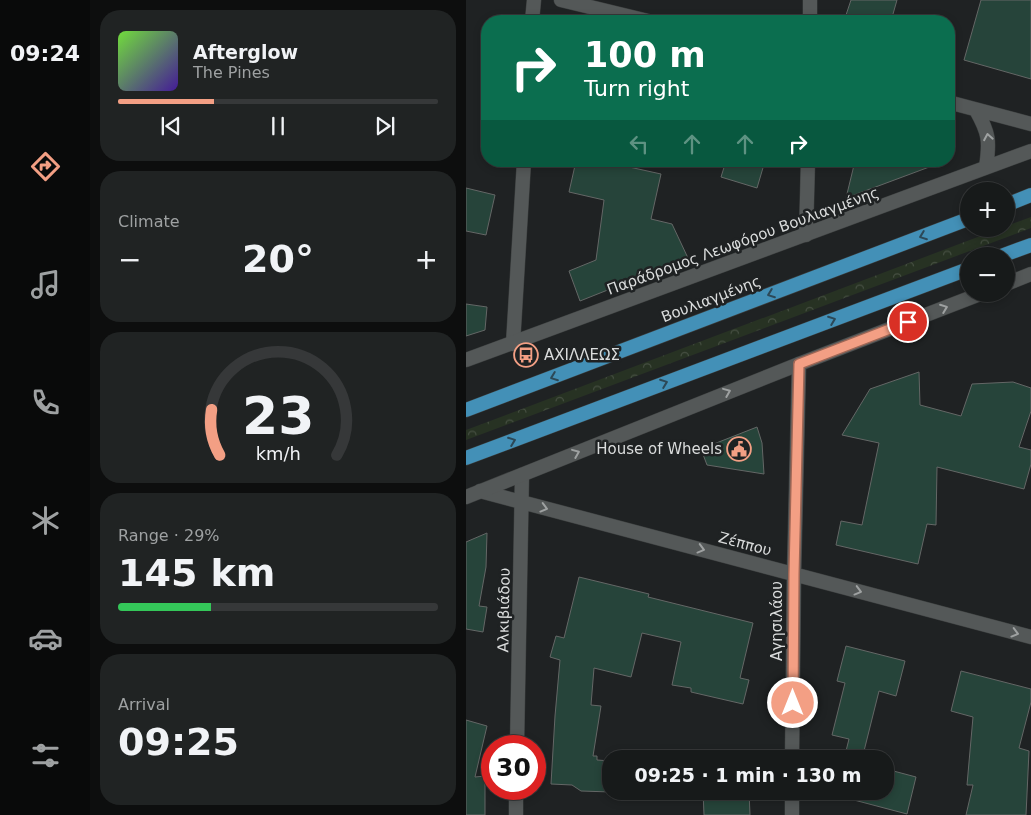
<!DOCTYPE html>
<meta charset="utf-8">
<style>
body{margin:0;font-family:"DejaVu Sans",sans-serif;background:#202323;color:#f1f3f6;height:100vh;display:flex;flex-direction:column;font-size:19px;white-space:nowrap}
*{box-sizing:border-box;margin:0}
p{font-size:16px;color:#9ea1a2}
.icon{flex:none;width:28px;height:28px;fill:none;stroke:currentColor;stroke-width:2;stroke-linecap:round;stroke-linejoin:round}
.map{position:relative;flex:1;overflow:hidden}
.drawer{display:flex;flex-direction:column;gap:10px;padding:10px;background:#0d0e0e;width:376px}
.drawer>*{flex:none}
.banner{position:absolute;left:15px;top:15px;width:474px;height:152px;border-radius:20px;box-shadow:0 2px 8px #0003,0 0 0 1px #363839;background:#0b6e4f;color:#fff;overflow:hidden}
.controls{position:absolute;left:494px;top:182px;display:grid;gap:10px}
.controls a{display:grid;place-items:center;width:55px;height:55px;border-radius:50%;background:#171a1a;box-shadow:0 2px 8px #0003,0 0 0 1px #363839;font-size:25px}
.speed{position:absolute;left:15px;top:735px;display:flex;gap:10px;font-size:25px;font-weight:700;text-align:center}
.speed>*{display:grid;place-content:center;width:65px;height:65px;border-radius:50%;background:#171a1a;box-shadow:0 2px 8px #0003,0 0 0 1px #363839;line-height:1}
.speed .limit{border:8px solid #d22;background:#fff;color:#111}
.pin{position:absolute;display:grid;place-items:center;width:42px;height:42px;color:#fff;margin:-21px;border:2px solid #fff;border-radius:50%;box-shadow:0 1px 5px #0007}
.me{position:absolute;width:55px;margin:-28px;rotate:0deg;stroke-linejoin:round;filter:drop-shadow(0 0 4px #0008)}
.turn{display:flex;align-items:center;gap:18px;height:105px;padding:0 20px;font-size:22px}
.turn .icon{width:65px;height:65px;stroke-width:2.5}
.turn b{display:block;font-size:35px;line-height:42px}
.lanes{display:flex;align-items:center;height:48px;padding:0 20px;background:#0003;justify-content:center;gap:25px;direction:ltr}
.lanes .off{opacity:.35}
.big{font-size:38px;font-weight:600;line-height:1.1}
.drawer .widget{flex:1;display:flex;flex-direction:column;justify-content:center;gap:8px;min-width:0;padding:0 18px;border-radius:20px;background:#202323}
.drawer .dial{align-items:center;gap:0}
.dial svg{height:130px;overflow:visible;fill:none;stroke:#363839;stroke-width:7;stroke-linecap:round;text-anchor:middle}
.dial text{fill:#f1f3f6;stroke:none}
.song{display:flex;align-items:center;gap:15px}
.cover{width:60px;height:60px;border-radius:8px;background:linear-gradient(135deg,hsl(100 70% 55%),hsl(260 70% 35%))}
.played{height:5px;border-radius:2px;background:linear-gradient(90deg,#f39f84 30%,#363839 30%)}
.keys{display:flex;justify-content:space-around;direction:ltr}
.heat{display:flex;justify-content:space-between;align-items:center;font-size:28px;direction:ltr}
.charge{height:8px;border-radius:4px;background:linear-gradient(90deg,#34c759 29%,#363839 0)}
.trip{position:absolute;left:136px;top:750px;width:292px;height:50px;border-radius:20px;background:#171a1a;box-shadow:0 2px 8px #0003,0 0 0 1px #363839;font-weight:600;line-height:50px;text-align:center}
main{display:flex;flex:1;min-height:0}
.tab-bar{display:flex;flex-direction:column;width:90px;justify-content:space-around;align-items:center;background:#090a0a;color:#9ea1a2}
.tab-bar .icon{width:35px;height:35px}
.tab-bar .selected{color:#f39f84}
.tab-bar b{font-size:22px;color:#f1f3f6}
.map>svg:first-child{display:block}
.forest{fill:url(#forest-crowns)}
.building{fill:#26443a;stroke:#646766}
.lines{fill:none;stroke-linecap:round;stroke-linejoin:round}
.minor-casing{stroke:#3b3e3e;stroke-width:15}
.tertiary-casing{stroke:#3b3e3e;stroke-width:15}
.primary-casing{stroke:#3b3e3e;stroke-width:15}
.minor{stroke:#545858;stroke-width:14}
.tertiary{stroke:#545858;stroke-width:14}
.primary{stroke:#4390b7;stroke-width:14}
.oneway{stroke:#9ea1a1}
.oneway2{stroke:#2c4857}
.route-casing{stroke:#9e6756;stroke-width:12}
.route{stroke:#f39f84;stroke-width:9}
.labels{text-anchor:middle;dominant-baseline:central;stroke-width:5;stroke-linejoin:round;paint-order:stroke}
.street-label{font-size:15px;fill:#dadcdc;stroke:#1f2223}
.poi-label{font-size:15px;fill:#dadcdc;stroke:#1f2223;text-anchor:start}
</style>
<main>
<nav class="tab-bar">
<b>09:24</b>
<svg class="icon selected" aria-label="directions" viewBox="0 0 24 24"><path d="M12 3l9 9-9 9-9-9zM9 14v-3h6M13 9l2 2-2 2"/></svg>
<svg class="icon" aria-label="music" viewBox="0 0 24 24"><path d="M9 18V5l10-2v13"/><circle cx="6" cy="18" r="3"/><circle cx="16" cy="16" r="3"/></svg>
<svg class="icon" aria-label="phone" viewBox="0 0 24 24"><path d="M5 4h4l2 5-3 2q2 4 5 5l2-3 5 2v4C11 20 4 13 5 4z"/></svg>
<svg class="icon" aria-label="climate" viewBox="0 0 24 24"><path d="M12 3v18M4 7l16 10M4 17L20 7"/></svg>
<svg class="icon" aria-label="car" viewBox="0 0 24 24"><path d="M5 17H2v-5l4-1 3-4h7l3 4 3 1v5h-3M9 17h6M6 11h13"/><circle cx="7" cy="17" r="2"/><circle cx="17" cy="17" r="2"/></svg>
<svg class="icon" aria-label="filters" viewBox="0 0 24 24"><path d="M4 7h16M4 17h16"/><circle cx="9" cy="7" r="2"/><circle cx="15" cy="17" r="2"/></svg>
</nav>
<section class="drawer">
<div class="widget">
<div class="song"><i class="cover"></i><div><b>Afterglow</b><p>The Pines</p></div></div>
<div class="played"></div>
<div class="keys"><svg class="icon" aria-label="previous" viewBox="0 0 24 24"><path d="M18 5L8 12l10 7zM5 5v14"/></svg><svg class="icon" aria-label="pause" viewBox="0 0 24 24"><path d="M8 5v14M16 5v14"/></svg><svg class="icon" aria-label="next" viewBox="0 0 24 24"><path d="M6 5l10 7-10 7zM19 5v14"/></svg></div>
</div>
<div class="widget"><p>Climate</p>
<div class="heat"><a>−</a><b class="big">20°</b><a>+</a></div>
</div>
<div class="widget dial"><svg viewBox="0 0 100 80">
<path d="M14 69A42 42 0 1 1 86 69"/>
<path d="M14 69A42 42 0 0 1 9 41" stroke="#f39f84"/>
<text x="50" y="56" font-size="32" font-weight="700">23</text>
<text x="50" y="72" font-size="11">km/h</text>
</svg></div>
<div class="widget"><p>Range · 29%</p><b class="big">145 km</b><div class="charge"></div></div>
<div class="widget"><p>Arrival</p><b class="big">09:25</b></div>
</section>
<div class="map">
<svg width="565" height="815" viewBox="0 0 565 815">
<defs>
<pattern id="forest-crowns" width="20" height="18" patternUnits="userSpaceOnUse" patternTransform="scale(1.25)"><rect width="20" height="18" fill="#273223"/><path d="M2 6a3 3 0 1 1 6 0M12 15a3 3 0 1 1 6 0" fill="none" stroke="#464f42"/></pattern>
</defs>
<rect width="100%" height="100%" fill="#1f2223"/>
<path class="forest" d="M 565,217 L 565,228 L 0,440 L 0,430 L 533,229 L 540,229 L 540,226 Z"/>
<path class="building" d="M 385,0 L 431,0 L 425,21 L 378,21 Z
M 515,0 L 565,0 L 565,79 L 498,60 Z
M 110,161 L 136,161 L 195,174 L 185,219 L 206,224 L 222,258 L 114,301 L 103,271 L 130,260 L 138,200 L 103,192 Z
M 260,161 L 299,161 L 291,188 L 255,177 Z
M 389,161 L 474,161 L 474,163 L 380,198 Z
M 0,188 L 29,195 L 20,235 L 0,231 Z
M 0,304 L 21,307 L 19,330 L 0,336 Z
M 453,372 L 454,405 L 495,416 L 506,384 L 547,382 L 565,388 L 565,411 L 553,447 L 565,450 L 565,464 L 558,489 L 471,467 L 470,525 L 461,524 L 452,564 L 370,545 L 375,521 L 396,525 L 413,443 L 376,435 L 404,389 Z
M 291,427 L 296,443 L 298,474 L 241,465 L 235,449 Z
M 21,533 L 20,567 L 13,606 L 21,607 L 17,632 L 0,629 L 0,542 Z
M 113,577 L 183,594 L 182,597 L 287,623 L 274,678 L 283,680 L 277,704 L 225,692 L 225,688 L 206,685 L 215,642 L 176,633 L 165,677 L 128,668 L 125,705 L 135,706 L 127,756 L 131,756 L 131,760 L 145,761 L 145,792 L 115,791 L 106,785 L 85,784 L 89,716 L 94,660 L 84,657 L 90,636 L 98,638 Z
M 380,646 L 439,661 L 430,696 L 413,691 L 396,759 L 378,759 L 383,739 L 366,735 L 379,683 L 371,681 Z
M 495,671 L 565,689 L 565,702 L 553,748 L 563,751 L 560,815 L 500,815 L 507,785 L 501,785 L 507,717 L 485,711 Z
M 0,720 L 21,726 L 9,777 L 19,776 L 19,815 L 0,815 Z
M 420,769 L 450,777 L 441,814 L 369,795 L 370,791 L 420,791 Z
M 237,791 L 283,791 L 284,815 L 238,815 Z"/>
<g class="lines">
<g class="minor-casing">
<path id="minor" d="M 66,21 L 68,0
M 344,21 L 344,0
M 340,235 L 342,161
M 47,344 L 58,161
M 14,491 L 565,637
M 51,746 L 56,475
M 326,759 L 328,574 L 333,364
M 50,815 L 50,789
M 326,815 L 326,791"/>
</g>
<g class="tertiary-casing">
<path id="tertiary" d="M 95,0 L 182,21
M 482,102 L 565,124
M 510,110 C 523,133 524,141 520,167
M 540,284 L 565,274
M 0,360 L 565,151
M 0,497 L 333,364 L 514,294"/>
</g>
<g class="primary-casing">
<path id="primary" d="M 540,205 L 565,195
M 535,256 L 565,245
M 0,410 L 502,219
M 0,458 L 502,269"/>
</g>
<use href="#minor" class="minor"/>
<use href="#tertiary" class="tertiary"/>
<use href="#primary" class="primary"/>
</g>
<defs><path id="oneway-chevron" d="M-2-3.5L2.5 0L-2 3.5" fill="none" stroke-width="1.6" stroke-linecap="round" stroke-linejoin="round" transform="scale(1.25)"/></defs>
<g class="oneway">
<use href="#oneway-chevron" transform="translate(522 137) rotate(-100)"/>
<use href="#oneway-chevron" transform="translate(478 308) rotate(-21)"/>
<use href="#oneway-chevron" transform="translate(261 392) rotate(-22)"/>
<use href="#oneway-chevron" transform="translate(110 453) rotate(-22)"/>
<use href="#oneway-chevron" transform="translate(78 508) rotate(15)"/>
<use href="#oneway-chevron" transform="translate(235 549) rotate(15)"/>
<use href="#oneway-chevron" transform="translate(392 591) rotate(15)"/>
<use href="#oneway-chevron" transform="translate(549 633) rotate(15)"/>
</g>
<g class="oneway2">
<use href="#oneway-chevron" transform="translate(457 236) rotate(159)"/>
<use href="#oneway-chevron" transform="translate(305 294) rotate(159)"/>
<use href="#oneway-chevron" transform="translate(366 320) rotate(-21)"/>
<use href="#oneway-chevron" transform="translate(88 377) rotate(159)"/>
<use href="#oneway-chevron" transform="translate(198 383) rotate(-21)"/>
<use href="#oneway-chevron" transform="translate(46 441) rotate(-21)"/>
</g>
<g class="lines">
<g class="route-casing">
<path id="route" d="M 327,703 L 328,574 L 333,364 L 442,322"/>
</g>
<use href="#route" class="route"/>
</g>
<defs>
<g id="bus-ring" transform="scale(1.25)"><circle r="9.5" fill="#1f2223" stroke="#f39f84" stroke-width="1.5"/><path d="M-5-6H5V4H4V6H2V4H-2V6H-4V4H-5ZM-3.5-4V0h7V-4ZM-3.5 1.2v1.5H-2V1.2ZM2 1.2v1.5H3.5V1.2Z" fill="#f39f84"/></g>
<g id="civic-ring" transform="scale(1.25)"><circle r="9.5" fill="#1f2223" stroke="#f39f84" stroke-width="1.5"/><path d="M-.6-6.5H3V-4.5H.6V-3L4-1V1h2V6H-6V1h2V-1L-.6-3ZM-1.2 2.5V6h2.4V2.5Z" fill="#f39f84"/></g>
</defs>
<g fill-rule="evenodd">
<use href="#bus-ring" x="60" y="355"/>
<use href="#civic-ring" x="273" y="449"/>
</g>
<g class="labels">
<g class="street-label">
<text transform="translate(277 241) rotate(-20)">Παράδρομος Λεωφόρου Βουλιαγμένης</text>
<text transform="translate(245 299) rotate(-21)">Βουλιαγμένης</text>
<text transform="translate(279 544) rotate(15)">Ζέππου</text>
<text transform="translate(38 610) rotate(-89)">Αλκιβιάδου</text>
<text transform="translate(311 621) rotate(-90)">Αγησιλάου</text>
</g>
<g class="poi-label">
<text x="78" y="355">ΑΧΙΛΛΕΩΣ</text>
<text x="256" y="449" text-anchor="end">House of Wheels</text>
</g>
</g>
</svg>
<div class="controls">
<a>+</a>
<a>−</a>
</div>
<div class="speed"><div class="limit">30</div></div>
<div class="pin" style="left:442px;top:322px;background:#d93025"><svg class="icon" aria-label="arrive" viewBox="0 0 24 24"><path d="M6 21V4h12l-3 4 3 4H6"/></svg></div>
<svg class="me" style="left:327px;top:703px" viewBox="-20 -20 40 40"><circle r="17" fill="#f39f84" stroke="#fff" stroke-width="3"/><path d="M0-11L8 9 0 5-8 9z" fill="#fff"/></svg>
<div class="trip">09:25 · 1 min · 130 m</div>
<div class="banner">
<div class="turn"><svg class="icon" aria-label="right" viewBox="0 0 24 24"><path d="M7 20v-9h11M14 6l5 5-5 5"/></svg><div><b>100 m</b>Turn right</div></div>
<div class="lanes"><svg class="icon off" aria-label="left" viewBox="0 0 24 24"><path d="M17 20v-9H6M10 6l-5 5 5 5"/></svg><svg class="icon off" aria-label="ahead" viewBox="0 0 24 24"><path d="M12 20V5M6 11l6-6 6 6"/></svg><svg class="icon off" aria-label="ahead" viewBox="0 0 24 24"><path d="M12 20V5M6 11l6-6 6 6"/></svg><svg class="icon" aria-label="right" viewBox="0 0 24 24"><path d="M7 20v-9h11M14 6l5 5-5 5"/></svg></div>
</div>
</div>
</main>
